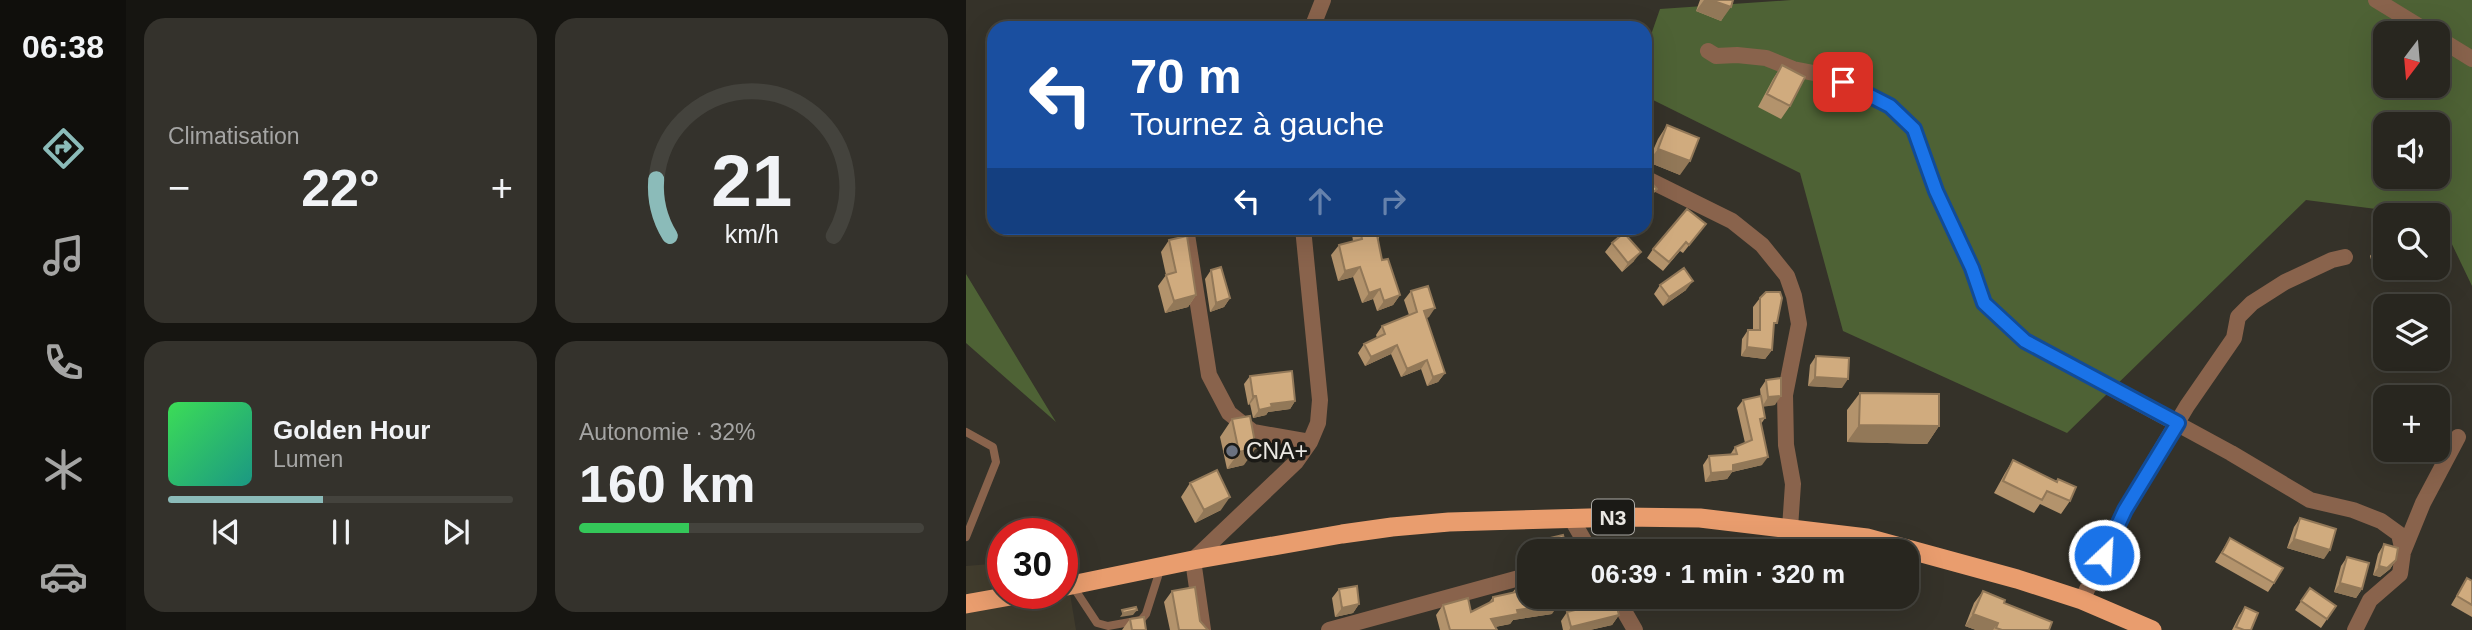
<!DOCTYPE html>
<html lang="fr">
<meta charset="utf-8">
<style>
body{margin:0;font-family:Arial,sans-serif;background:#34322c;color:#f1f3f6;height:100vh;display:flex;flex-direction:column;font-size:26px;white-space:nowrap}
*{box-sizing:border-box;margin:0}
p{font-size:23px;color:#a5a5a4}
.icon{flex:none;width:38px;height:38px;fill:none;stroke:currentColor;stroke-width:2;stroke-linecap:round;stroke-linejoin:round}
.map{position:relative;flex:1;overflow:hidden}
.sheet{display:flex;flex-direction:column;gap:18px;padding:18px;background:#161511;width:840px}
.sheet>*{flex:none}
.banner{position:absolute;left:21px;top:21px;width:665px;height:214px;border-radius:21px;box-shadow:0 7px 28px #0002,0 0 0 2px #44433d;background:#1a4fa0;color:#fff;overflow:hidden}
.needle{width:46px;rotate:196deg}
.tools{position:absolute;left:1407px;top:21px;display:grid;gap:14px}
.tools a{display:grid;place-items:center;width:77px;height:77px;border-radius:14px;background:#28261f;box-shadow:0 7px 28px #0002,0 0 0 2px #44433d;font-size:35px}
.speed{position:absolute;left:21px;top:518px;display:flex;gap:14px;font-size:35px;font-weight:700;text-align:center}
.speed>*{display:grid;place-content:center;width:91px;height:91px;border-radius:50%;background:#28261f;box-shadow:0 7px 28px #0002,0 0 0 2px #44433d;line-height:1}
.speed .limit{border:10px solid #d22;background:#fff;color:#111}
.pin{position:absolute;display:grid;place-items:center;width:60px;height:60px;color:#fff;margin:-30px;border-radius:14px;box-shadow:0 4px 10px #0006}
.me{position:absolute;width:77px;margin:-38px;rotate:25deg;stroke-linejoin:round;filter:drop-shadow(0 0 5px #0008)}
.turn{display:flex;align-items:center;gap:24px;height:147px;padding:0 28px;font-size:32px}
.turn .icon{width:91px;height:91px;stroke-width:2.5}
.turn b{display:block;font-size:49px;line-height:60px}
.lanes{display:flex;align-items:center;height:66px;padding:0 28px;background:#0003;justify-content:center;gap:35px;direction:ltr}
.lanes .off{opacity:.35}
.big{font-size:52px;font-weight:600;line-height:1.1}
.sheet .card{flex:1;display:flex;flex-direction:column;justify-content:center;gap:10px;min-width:0;padding:0 24px;border-radius:21px;background:#34322c}
.sheet .dial{align-items:center;gap:0}
.dial svg{height:182px;overflow:visible;fill:none;stroke:#44433d;stroke-width:7;stroke-linecap:round;text-anchor:middle}
.dial text{fill:#f1f3f6;stroke:none}
.song{display:flex;align-items:center;gap:21px}
.cover{width:84px;height:84px;border-radius:10px;background:linear-gradient(135deg,hsl(130 70% 55%),hsl(170 70% 35%))}
.played{height:7px;border-radius:4px;background:linear-gradient(90deg,#8bbbb9 45%,#44433d 45%)}
.keys{display:flex;justify-content:space-around;direction:ltr}
.heat{display:flex;justify-content:space-between;align-items:center;font-size:38px;direction:ltr}
.charge{height:10px;border-radius:5px;background:linear-gradient(90deg,#34c759 32%,#44433d 0)}
.sheet .tiles{flex:1;display:grid;gap:18px;grid-template-columns:repeat(2,1fr)}
.trip{position:absolute;left:551px;top:539px;width:402px;height:70px;border-radius:21px;background:#28261f;box-shadow:0 7px 28px #0002,0 0 0 2px #44433d;font-weight:600;line-height:70px;text-align:center}
main{display:flex;flex:1;min-height:0}
.tab-bar{display:flex;flex-direction:column;width:126px;justify-content:space-around;align-items:center;background:#100f0c;color:#a5a5a4}
.tab-bar .icon{width:49px;height:49px}
.tab-bar .selected{color:#8bbbb9}
.tab-bar b{font-size:32px;color:#f1f3f6}
.map>svg:first-child{display:block}
.built{fill:#413c2d}
.green{fill:#4e6235;fill-rule:evenodd}
.lines{fill:none;stroke-linecap:round;stroke-linejoin:round}
.service{stroke:#89634c;stroke-width:8}
.minor{stroke:#89634c;stroke-width:16}
.trunk{stroke:#e99d6e;stroke-width:19}
.wall{fill:#b3936c}
.shaded-wall{fill:#927858}
.building{fill:#d0ab7e;stroke:#927858;stroke-width:2}
.route-casing{stroke:#114b97;stroke-width:18}
.route{stroke:#1a73e8;stroke-width:12}
.worship-dot{fill:#6b7280;stroke:#1b1a16;stroke-width:2.5}
.labels{text-anchor:middle;dominant-baseline:central;stroke-width:7;stroke-linejoin:round;paint-order:stroke}
.shield{fill:#1b1a16;stroke:#acaaa6;stroke-width:2}
.shield-label{font-size:21px;font-weight:bold;fill:#eae8e3}
.poi-label{font-size:23px;fill:#eae8e3;stroke:#1b1a16;text-anchor:start}
</style>
<main>
<nav class="tab-bar">
<b>06:38</b>
<svg class="icon selected" aria-label="directions" viewBox="0 0 24 24"><path d="M12 3l9 9-9 9-9-9zM9 14v-3h6M13 9l2 2-2 2"/></svg>
<svg class="icon" aria-label="music" viewBox="0 0 24 24"><path d="M9 18V5l10-2v13"/><circle cx="6" cy="18" r="3"/><circle cx="16" cy="16" r="3"/></svg>
<svg class="icon" aria-label="phone" viewBox="0 0 24 24"><path d="M5 4h4l2 5-3 2q2 4 5 5l2-3 5 2v4C11 20 4 13 5 4z"/></svg>
<svg class="icon" aria-label="climate" viewBox="0 0 24 24"><path d="M12 3v18M4 7l16 10M4 17L20 7"/></svg>
<svg class="icon" aria-label="car" viewBox="0 0 24 24"><path d="M5 17H2v-5l4-1 3-4h7l3 4 3 1v5h-3M9 17h6M6 11h13"/><circle cx="7" cy="17" r="2"/><circle cx="17" cy="17" r="2"/></svg>
</nav>
<section class="sheet">
<div class="tiles">
<div class="card"><p>Climatisation</p>
<div class="heat"><a>−</a><b class="big">22°</b><a>+</a></div>
</div>
<div class="card dial"><svg viewBox="0 0 100 80">
<path d="M14 69A42 42 0 1 1 86 69"/>
<path d="M14 69A42 42 0 0 1 8 44" stroke="#8bbbb9"/>
<text x="50" y="56" font-size="32" font-weight="700">21</text>
<text x="50" y="72" font-size="11">km/h</text>
</svg></div>
<div class="card">
<div class="song"><i class="cover"></i><div><b>Golden Hour</b><p>Lumen</p></div></div>
<div class="played"></div>
<div class="keys"><svg class="icon" aria-label="previous" viewBox="0 0 24 24"><path d="M18 5L8 12l10 7zM5 5v14"/></svg><svg class="icon" aria-label="pause" viewBox="0 0 24 24"><path d="M8 5v14M16 5v14"/></svg><svg class="icon" aria-label="next" viewBox="0 0 24 24"><path d="M6 5l10 7-10 7zM19 5v14"/></svg></div>
</div>
<div class="card"><p>Autonomie · 32%</p><b class="big">160 km</b><div class="charge"></div></div>
</div>
</section>
<div class="map">
<svg width="1506" height="630" viewBox="0 0 1506 630">
<rect width="100%" height="100%" fill="#353229"/>
<path class="built" d="M 96,557 L 98,557 L 110,630 L 0,630 L 0,566 L 37,563 L 37,593 L 96,593 Z"/>
<path class="green" d="M 825,0 L 1506,0 L 1506,286 L 1472,215 L 1457,215 L 1340,200 L 1101,433 L 877,331 L 834,173 L 679,96 L 679,52 L 694,9 ZM 1419,33 L 1472,33 L 1472,86 L 1419,86 ZM 1419,124 L 1472,124 L 1472,177 L 1419,177 Z
M 0,274 L 90,422 L 0,343 Z"/>
<g class="lines">
<path class="service" d="M 0,432 L 27,447 L 30,462 L 0,537
M 106,585 L 131,623 L 142,626 L 175,620 L 180,614 L 194,570"/>
<path class="minor" d="M 1410,0 L 1464,33
M 346,28 L 357,0
M 1472,38 L 1506,59
M 742,51 L 750,56 L 771,55 L 800,58 L 827,69 L 863,76 L 924,106 L 948,129 L 970,191 L 1006,268 L 1018,303 L 1059,341 L 1265,453 L 1344,500 L 1387,510 L 1415,521 L 1433,534 L 1437,552 L 1434,574 L 1404,600 L 1389,630
M 679,178 L 766,221 L 796,245 L 821,276 L 828,296 L 833,324 L 819,395 L 820,445 L 827,484 L 824,528
M 220,228 L 243,375 L 263,413 L 287,432 L 344,442
M 605,518 L 624,551
M 1437,552 L 1457,503 L 1492,437
M 650,597 L 669,630
M 1116,600 L 1159,510 L 1221,406 L 1268,338 L 1272,317 L 1286,303 L 1319,282 L 1366,260 L 1379,257
M 237,630 L 227,560 L 330,462 L 344,442 L 352,423 L 354,400 L 337,228
M 363,630 L 564,575"/>
<path class="trunk" d="M 96,587 L 227,560 L 376,534 L 426,527 L 483,522 L 657,517 L 734,518 L 901,538 L 1051,579 L 1116,600 L 1186,630
M 0,604 L 61,593"/>
</g>
<path class="wall" d="M 734,0 L 767,0 L 755,21 L 730,11 Z
M 816,65 L 824,106 L 815,119 L 792,107 L 807,79 Z
M 701,125 L 714,175 L 682,162 L 692,139 Z
M 740,224 L 717,253 L 714,251 L 697,271 L 681,258 L 687,249 Z
M 385,228 L 416,228 L 412,241 L 416,260 L 434,295 L 427,305 L 411,311 L 407,299 L 396,303 L 387,277 L 372,281 L 365,255 L 373,245 L 387,241 Z
M 1419,233 L 1419,268 L 1428,268 L 1409,273 L 1404,256 L 1410,247 L 1417,246 L 1415,239 Z
M 203,240 L 230,295 L 222,307 L 199,313 L 192,286 L 200,275 L 195,252 Z
M 646,243 L 668,261 L 656,272 L 639,252 Z
M 245,270 L 264,298 L 258,307 L 244,312 L 239,279 Z
M 694,285 L 720,290 L 697,306 L 688,294 Z
M 445,291 L 463,317 L 460,318 L 479,373 L 472,382 L 461,386 L 455,369 L 435,377 L 425,354 L 399,366 L 392,353 L 398,344 L 411,338 L 410,335 L 416,326 L 443,315 L 438,300 Z
M 794,298 L 806,350 L 799,359 L 775,356 L 776,339 L 782,330 L 787,330 L 787,307 Z
M 850,356 L 876,388 L 842,386 L 844,365 Z
M 284,376 L 329,401 L 324,409 L 302,412 L 300,415 L 287,418 L 284,404 L 282,405 L 278,384 Z
M 800,380 L 809,405 L 797,406 L 799,418 L 795,424 L 796,465 L 766,472 L 761,479 L 739,482 L 737,465 L 743,456 L 764,455 L 769,447 L 779,443 L 771,408 L 777,400 L 795,399 L 794,389 Z
M 894,393 L 973,426 L 961,444 L 881,442 L 881,410 Z
M 266,419 L 278,465 L 261,469 L 254,437 Z
M 1047,460 L 1090,481 L 1104,501 L 1095,514 L 1074,504 L 1068,513 L 1028,493 L 1039,473 Z
M 224,483 L 255,510 L 229,523 L 215,497 Z
M 1334,518 L 1358,559 L 1321,548 L 1328,527 Z
M 1264,538 L 1308,583 L 1302,592 L 1249,562 Z
M 580,539 L 601,551 L 575,551 L 574,548 Z
M 1418,544 L 1430,560 L 1424,569 L 1414,577 L 1407,575 L 1412,554 Z
M 1381,557 L 1396,589 L 1390,598 L 1368,592 L 1375,566 Z
M 1501,578 L 1506,581 L 1506,617 L 1485,605 Z
M 564,585 L 564,597 L 586,614 L 547,620 L 544,624 L 529,627 L 531,630 L 474,630 L 470,615 L 477,605 L 505,612 L 522,604 L 527,597 L 546,593 L 550,588 L 563,586 Z
M 1344,588 L 1370,606 L 1355,628 L 1329,610 Z
M 373,589 L 393,604 L 387,613 L 369,617 L 366,598 Z
M 206,591 L 234,621 L 242,630 L 204,630 L 198,602 Z
M 1017,591 L 1038,603 L 1083,630 L 1010,630 L 999,626 L 1008,603 Z
M 1279,607 L 1285,630 L 1266,630 L 1273,616 Z
M 601,612 L 653,615 L 646,625 L 624,630 L 597,630 L 595,621 Z
M 164,619 L 180,630 L 156,630 Z"/>
<path class="shaded-wall" d="M 738,0 L 745,0 L 765,7 L 755,21 L 730,11 Z
M 692,149 L 724,161 L 714,175 L 682,162 Z
M 691,189 L 684,198 L 679,203 L 679,199 Z
M 675,252 L 668,261 L 656,272 L 662,263 Z
M 1419,263 L 1419,268 L 1428,268 L 1409,273 L 1415,264 Z
M 394,267 L 387,277 L 372,281 L 379,271 Z
M 727,281 L 720,290 L 697,306 L 703,297 Z
M 414,289 L 407,299 L 396,303 L 403,293 Z
M 230,295 L 222,307 L 199,313 L 208,301 Z
M 434,295 L 427,305 L 411,311 L 418,301 Z
M 264,298 L 258,307 L 244,312 L 250,303 Z
M 469,308 L 463,317 L 452,320 L 458,311 Z
M 431,345 L 425,354 L 399,366 L 405,357 Z
M 781,347 L 806,350 L 799,359 L 775,356 Z
M 461,360 L 455,369 L 435,377 L 441,369 Z
M 479,373 L 472,382 L 461,386 L 467,377 Z
M 849,377 L 882,379 L 876,388 L 842,386 Z
M 287,396 L 290,396 L 284,404 L 282,405 Z
M 815,396 L 809,405 L 796,407 L 802,397 Z
M 329,401 L 324,409 L 302,412 L 300,415 L 287,418 L 293,410 L 305,404 Z
M 893,425 L 973,426 L 961,444 L 881,442 Z
M 290,448 L 278,465 L 261,469 L 273,452 Z
M 802,457 L 796,465 L 766,472 L 761,479 L 739,482 L 745,473 L 767,465 Z
M 264,497 L 255,510 L 229,523 L 238,510 Z
M 1328,539 L 1364,550 L 1358,559 L 1321,548 Z
M 1124,554 L 1127,555 L 1124,560 L 1120,558 Z
M 1430,560 L 1424,569 L 1414,577 L 1407,575 L 1413,566 Z
M 1374,583 L 1396,589 L 1390,598 L 1368,592 Z
M 393,604 L 387,613 L 369,617 L 376,608 Z
M 593,604 L 586,614 L 547,620 L 544,624 L 518,629 L 525,619 L 551,610 Z
M 171,610 L 167,615 L 154,617 L 157,613 Z
M 1007,614 L 1032,623 L 1027,630 L 1010,630 L 999,626 Z
M 653,615 L 646,625 L 624,630 L 603,630 L 605,627 Z"/>
<path class="building" d="M 745,0 L 767,0 L 765,7 Z
M 816,65 L 839,77 L 824,106 L 801,94 Z
M 701,125 L 733,138 L 724,161 L 692,149 Z
M 679,176 L 691,189 L 679,199 Z
M 721,209 L 740,224 L 723,245 L 720,242 L 703,262 L 687,249 Z
M 394,228 L 416,228 L 417,234 L 411,235 L 416,260 L 422,259 L 434,295 L 418,301 L 414,289 L 403,293 L 394,267 L 379,271 L 373,245 L 396,239 Z
M 658,233 L 675,252 L 662,263 L 646,243 Z
M 221,236 L 230,295 L 208,301 L 200,275 L 210,272 L 203,240 Z
M 1419,245 L 1419,263 L 1415,264 L 1410,247 Z
M 255,267 L 264,298 L 250,303 L 245,270 Z
M 718,268 L 727,281 L 703,297 L 694,285 Z
M 462,286 L 469,308 L 458,311 L 479,373 L 467,377 L 461,360 L 441,369 L 431,345 L 405,357 L 398,344 L 419,334 L 416,326 L 451,312 L 445,291 Z
M 800,292 L 814,292 L 816,298 L 811,323 L 808,323 L 806,350 L 781,347 L 782,330 L 794,330 L 794,298 Z
M 850,356 L 883,358 L 882,379 L 849,377 Z
M 326,371 L 329,401 L 305,404 L 306,407 L 293,410 L 290,396 L 287,396 L 284,376 Z
M 815,378 L 815,396 L 802,397 L 800,380 Z
M 894,393 L 973,394 L 973,426 L 893,425 Z
M 795,396 L 799,418 L 794,419 L 802,457 L 767,465 L 767,471 L 745,473 L 743,456 L 771,454 L 769,447 L 786,440 L 777,400 Z
M 284,416 L 290,448 L 273,452 L 266,419 Z
M 1047,460 L 1091,482 L 1092,479 L 1110,487 L 1104,501 L 1081,491 L 1076,500 L 1037,481 Z
M 251,470 L 264,497 L 238,510 L 224,483 Z
M 1334,518 L 1370,529 L 1364,550 L 1328,539 Z
M 597,535 L 601,551 L 583,551 L 580,539 Z
M 1130,538 L 1134,540 L 1127,555 L 1124,554 Z
M 1264,538 L 1317,568 L 1308,583 L 1256,553 Z
M 1418,544 L 1432,548 L 1430,560 L 1421,568 L 1413,566 Z
M 1381,557 L 1403,563 L 1396,589 L 1374,583 Z
M 1501,578 L 1506,581 L 1506,605 L 1491,596 Z
M 391,586 L 393,604 L 376,608 L 373,589 Z
M 564,586 L 564,597 L 592,597 L 593,604 L 551,610 L 552,614 L 525,619 L 531,630 L 484,630 L 477,605 L 502,598 L 505,612 L 527,601 L 527,597 L 550,592 L 550,588 Z
M 229,587 L 234,621 L 242,630 L 212,630 L 213,630 L 206,591 Z
M 1344,588 L 1370,606 L 1361,619 L 1335,601 Z
M 1017,591 L 1039,600 L 1038,603 L 1086,622 L 1083,630 L 1036,630 L 1030,628 L 1032,623 L 1007,614 Z
M 649,600 L 653,615 L 605,627 L 601,612 Z
M 170,607 L 171,610 L 157,613 L 156,610 Z
M 1279,607 L 1292,613 L 1285,630 L 1278,630 L 1270,627 Z
M 178,617 L 180,630 L 166,630 L 164,619 Z"/>
<g class="lines">
<g class="route-casing">
<path id="route" d="M 877,82 L 924,106 L 948,129 L 970,191 L 1006,268 L 1018,303 L 1059,341 L 1212,423 L 1159,510 L 1138,555"/>
</g>
<use href="#route" class="route"/>
</g>
<circle class="worship-dot" cx="266" cy="451" r="7"/>
<g class="labels">
<rect class="shield" x="626" y="499.5" width="42" height="35" rx="5"/>
<g class="shield-label">
<text x="647" y="517">N3</text>
</g>
<g class="poi-label">
<text x="280" y="451">CNA+</text>
</g>
</g>
</svg>
<div class="tools">
<a><svg class="needle" viewBox="-14 -14 28 28"><path d="M0-13l5 13h-10z" fill="#e53935"/><path d="M0 13l5-13h-10z" fill="#a5a5a4"/></svg></a>
<a><svg class="icon" aria-label="sound" viewBox="0 0 24 24"><path d="M4 9h4l5-4v14l-5-4H4zM17 9q2 3 0 6"/></svg></a>
<a><svg class="icon" aria-label="search" viewBox="0 0 24 24"><circle cx="10" cy="10" r="6"/><path d="M15 15l6 6"/></svg></a>
<a><svg class="icon" aria-label="layers" viewBox="0 0 24 24"><path d="M12 4l9 5-9 5-9-5zM3 14l9 5 9-5"/></svg></a>
<a>+</a>
</div>
<div class="speed"><div class="limit">30</div></div>
<div class="pin" style="left:877px;top:82px;background:#d93025"><svg class="icon" aria-label="arrive" viewBox="0 0 24 24"><path d="M6 21V4h12l-3 4 3 4H6"/></svg></div>
<svg class="me" style="left:1138px;top:555px" viewBox="-20 -20 40 40"><circle r="17" fill="#1a73e8" stroke="#fff" stroke-width="3"/><path d="M0-11L8 9 0 5-8 9z" fill="#fff"/></svg>
<div class="trip">06:39 · 1 min · 320 m</div>
<div class="banner">
<div class="turn"><svg class="icon" aria-label="left" viewBox="0 0 24 24"><path d="M17 20v-9H6M10 6l-5 5 5 5"/></svg><div><b>70 m</b>Tournez à gauche</div></div>
<div class="lanes"><svg class="icon" aria-label="left" viewBox="0 0 24 24"><path d="M17 20v-9H6M10 6l-5 5 5 5"/></svg><svg class="icon off" aria-label="ahead" viewBox="0 0 24 24"><path d="M12 20V5M6 11l6-6 6 6"/></svg><svg class="icon off" aria-label="right" viewBox="0 0 24 24"><path d="M7 20v-9h11M14 6l5 5-5 5"/></svg></div>
</div>
</div>
</main>
